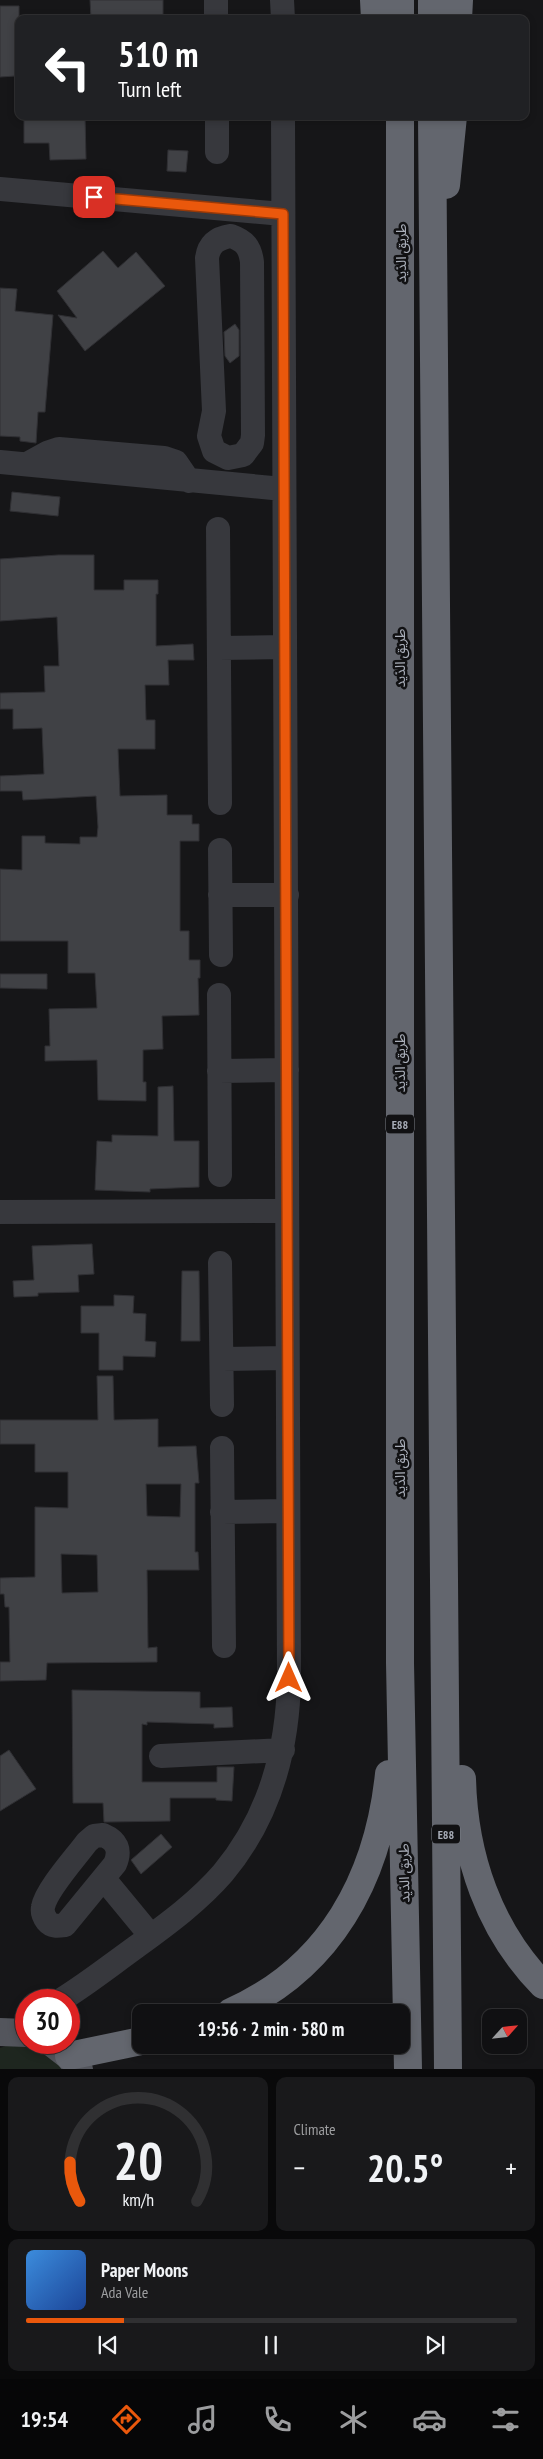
<!DOCTYPE html>
<meta charset="utf-8">
<style>
body{margin:0;font-family:"PT Sans Narrow","Noto Sans Arabic",sans-serif;background:#19191b;color:#f1f3f6;height:100vh;display:flex;flex-direction:column;font-size:19px;white-space:nowrap}
*{box-sizing:border-box;margin:0}
p{font-size:16px;color:#9c9d9f}
.icon{flex:none;width:28px;height:28px;fill:none;stroke:currentColor;stroke-width:2;stroke-linecap:round;stroke-linejoin:round}
.map{position:relative;height:2069px;overflow:hidden}
.details{display:flex;flex-direction:column;gap:8px;padding:8px;background:#09090a;flex:1}
.details>*{flex:none}
.banner{position:absolute;left:15px;top:15px;width:514px;height:105px;border-radius:10px;box-shadow:0 2px 8px #0003,0 0 0 1px #303032;background:#202124;color:#fff;overflow:hidden}
.needle{width:32px;rotate:63deg}
.tools{position:absolute;left:482px;top:2009px;display:grid;gap:10px}
.tools a{display:grid;place-items:center;width:45px;height:45px;border-radius:10px;background:#101012;box-shadow:0 2px 8px #0003,0 0 0 1px #303032;font-size:25px}
.speed{position:absolute;left:15px;top:1989px;display:flex;gap:10px;font-size:25px;font-weight:700;text-align:center}
.speed>*{display:grid;place-content:center;width:65px;height:65px;border-radius:50%;background:#101012;box-shadow:0 2px 8px #0003,0 0 0 1px #303032;line-height:1}
.speed .limit{border:8px solid #d22;background:#fff;color:#111}
.pin{position:absolute;display:grid;place-items:center;width:42px;height:42px;color:#fff;margin:-21px;border-radius:10px;box-shadow:0 2px 8px #0006}
.me{position:absolute;width:55px;margin:-28px;rotate:0deg;stroke-linejoin:round;filter:drop-shadow(0 0 4px #0008)}
.turn{display:flex;align-items:center;gap:18px;height:105px;padding:0 20px;font-size:22px}
.turn .icon{width:65px;height:65px;stroke-width:2.5}
.turn b{display:block;font-size:35px;line-height:42px}
.big{font-size:38px;font-weight:700;line-height:1.1}
.details .card{flex:1;display:flex;flex-direction:column;justify-content:center;gap:8px;min-width:0;padding:0 18px;border-radius:10px;background:#19191b}
.details .dial{align-items:center;gap:0}
.dial svg{height:130px;overflow:visible;fill:none;stroke:#303032;stroke-width:7;stroke-linecap:round;text-anchor:middle}
.dial text{fill:#f1f3f6;stroke:none}
.song{display:flex;align-items:center;gap:15px}
.cover{width:60px;height:60px;border-radius:8px;background:linear-gradient(135deg,hsl(210 70% 55%),hsl(220 70% 35%))}
.played{height:5px;border-radius:2px;background:linear-gradient(90deg,#ea580c 20%,#303032 20%)}
.keys{display:flex;justify-content:space-around;direction:ltr}
.heat{display:flex;justify-content:space-between;align-items:center;font-size:28px;direction:ltr}
.details .tiles{flex:1;display:grid;gap:8px;grid-template-columns:1fr 1fr}
.card:last-child{grid-column:span 2}
.trip{position:absolute;left:132px;top:2004px;width:278px;height:50px;border-radius:10px;background:#101012;box-shadow:0 2px 8px #0003,0 0 0 1px #303032;font-weight:700;line-height:50px;text-align:center}
.dock{display:flex;height:80px;justify-content:space-around;align-items:center;background:#060607;color:#9c9d9f}
.dock .icon{width:35px;height:35px}
.dock .current{color:#ea580c}
.dock b{font-size:22px;color:#f1f3f6}
.map>svg:first-child{display:block}
.green{fill:#1e261f}
.building{fill:#404145;stroke:#303034;fill-rule:evenodd}
.lines{fill:none;stroke-linecap:round;stroke-linejoin:round}
.minor{stroke:#37383d;stroke-width:24}
.major{stroke:#53555c;stroke-width:28}
.highway{stroke:#63666e;stroke-width:28}
.route-casing{stroke:#983908;stroke-width:12}
.route{stroke:#ea580c;stroke-width:9}
.labels{text-anchor:middle;dominant-baseline:central;stroke-width:5;stroke-linejoin:round;paint-order:stroke}
.shield{fill:#111113;stroke:#7b7e86;stroke-width:1}
.shield-label{font-size:12px;font-weight:bold;fill:#a8adb8}
.street-label{font-size:14px;fill:#a8adb8;stroke:#111113}
</style>
<div class="map">
<svg width="543" height="2069" viewBox="0 0 543 2069">
<rect width="100%" height="100%" fill="#161618"/>
<path class="green" d="M 8,2045 C 36,2047 47,2051 69,2069 L 0,2069 L 0,2048 Z"/>
<path class="building" d="M 90,0 L 163,0 L 163,19 L 91,19 Z
M 0,6 L 19,6 L 19,28 L 15,28 L 16,76 L 0,77 Z
M 24,116 L 85,116 L 86,159 L 50,160 L 49,143 L 24,143 Z
M 168,150 L 188,151 L 186,172 L 167,171 Z
M 103,251 L 118,268 L 136,252 L 165,286 L 85,351 L 58,315 L 77,318 L 57,291 Z
M 0,288 L 17,289 L 15,311 L 53,315 L 45,412 L 38,412 L 36,443 L 20,441 L 20,437 L 0,436 Z
M 235,324 L 239,330 L 239,356 L 230,363 L 225,356 L 224,332 Z
M 12,492 L 60,497 L 58,516 L 10,511 Z
M 58,555 L 94,555 L 94,590 L 124,590 L 124,580 L 158,580 L 158,594 L 156,594 L 156,646 L 193,644 L 194,660 L 168,660 L 169,685 L 145,685 L 146,720 L 155,720 L 155,749 L 118,749 L 120,796 L 167,795 L 167,815 L 192,815 L 192,824 L 199,824 L 199,841 L 180,841 L 180,931 L 189,931 L 189,960 L 200,960 L 200,978 L 198,978 L 199,1015 L 162,1016 L 163,1049 L 143,1050 L 143,1082 L 146,1082 L 146,1101 L 98,1100 L 97,1060 L 45,1061 L 45,1046 L 50,1046 L 49,1009 L 97,1008 L 95,973 L 68,973 L 68,941 L 0,941 L 0,869 L 22,870 L 22,836 L 45,836 L 45,843 L 80,844 L 80,837 L 97,837 L 98,827 L 96,796 L 23,800 L 22,791 L 0,791 L 0,776 L 44,774 L 42,728 L 13,729 L 13,709 L 0,709 L 0,693 L 45,692 L 44,666 L 59,666 L 57,617 L 0,621 L 0,559 Z
M 0,974 L 47,974 L 47,989 L 0,988 Z
M 173,1086 L 174,1141 L 199,1141 L 199,1187 L 150,1189 L 150,1192 L 95,1190 L 97,1141 L 112,1142 L 112,1135 L 158,1136 L 158,1087 Z
M 92,1244 L 94,1274 L 78,1275 L 79,1292 L 38,1293 L 38,1296 L 14,1297 L 13,1281 L 34,1280 L 32,1246 Z
M 182,1271 L 199,1271 L 200,1341 L 181,1341 Z
M 114,1295 L 134,1296 L 133,1313 L 146,1314 L 145,1341 L 156,1342 L 155,1357 L 123,1356 L 123,1370 L 99,1370 L 99,1333 L 81,1333 L 81,1306 L 114,1306 Z
M 97,1376 L 113,1376 L 114,1420 L 158,1419 L 158,1447 L 196,1446 L 199,1483 L 195,1483 L 195,1552 L 198,1552 L 199,1570 L 147,1570 L 148,1648 L 157,1647 L 157,1662 L 47,1663 L 46,1680 L 0,1681 L 0,1662 L 10,1662 L 9,1607 L 5,1607 L 4,1594 L 0,1594 L 0,1578 L 35,1577 L 35,1507 L 68,1508 L 68,1472 L 35,1472 L 35,1444 L 0,1444 L 0,1420 L 98,1420 ZM 146,1484 L 181,1484 L 180,1517 L 147,1516 ZM 61,1554 L 97,1555 L 98,1592 L 62,1593 Z
M 72,1690 L 200,1692 L 200,1708 L 232,1707 L 233,1727 L 214,1728 L 214,1724 L 147,1722 L 147,1725 L 142,1724 L 142,1782 L 217,1782 L 217,1767 L 234,1767 L 232,1801 L 216,1800 L 216,1798 L 170,1798 L 170,1821 L 108,1822 L 104,1822 L 103,1803 L 73,1803 Z
M 9,1750 L 36,1789 L 0,1811 L 0,1756 Z
M 161,1834 L 172,1847 L 141,1874 L 131,1860 Z"/>
<g class="lines">
<path class="minor" d="M 216,0 L 216,19
M 282,0 L 283,19
M 217,116 L 217,152
M 0,189 L 283,214
M 231,236 C 245,241 250,247 252,262 L 253,435 L 252,443 L 243,455 L 228,458 L 214,451 L 209,436 L 214,411 L 207,258 C 209,244 217,238 231,236 Z
M 0,462 L 283,489
M 27,464 L 47,453 L 59,449 L 164,458 L 176,462 L 189,481
M 218,529 L 220,803
M 219,648 L 285,647
M 220,850 L 221,955
M 220,895 L 287,895
M 219,995 L 220,1175
M 219,1071 L 287,1070
M 0,1212 L 286,1211
M 220,1263 L 222,1405
M 222,1359 L 287,1358
M 222,1448 L 224,1646
M 222,1512 L 288,1511
M 161,1756 L 283,1750
M 103,1835 C 117,1841 121,1850 115,1864 L 65,1925 C 58,1926 52,1927 47,1921 C 44,1917 42,1912 43,1907 C 46,1890 76,1857 87,1842 L 94,1836 Z
M 104,1879 L 151,1936
M 61,2000 C 87,1984 111,1965 136,1947 C 166,1925 198,1902 223,1873 C 269,1818 288,1749 289,1678 L 283,116"/>
<path class="major" d="M 0,2032 L 26,2033
M 51,2042 L 69,2056 L 79,2069"/>
<path class="highway" d="M 374,0 L 375,19
M 400,0 L 400,19
M 432,19 L 432,0
M 458,19 L 459,0
M 400,116 L 400,1663 L 408,2069
M 432,116 L 448,2069
M 446,185 L 453,116
M 462,1779 C 464,1856 489,1930 543,1985
M 231,2012 C 330,1968 378,1879 389,1774
M 69,2056 L 141,2041"/>
</g>
<g class="lines">
<g class="route-casing">
<path id="route" d="M 94,197 L 283,214 L 289,1678"/>
</g>
<use href="#route" class="route"/>
</g>
<g class="labels">
<g class="shield">
<rect x="386" y="1114.5" width="28" height="19" rx="4"/>
<rect x="432" y="1824.5" width="28" height="19" rx="4"/>
</g>
<g class="shield-label">
<text x="400" y="1124">E88</text>
<text x="446" y="1834">E88</text>
</g>
<g class="street-label">
<text transform="translate(401 253) rotate(-90)">طريق الذيد</text>
<text transform="translate(400 658) rotate(-90)">طريق الذيد</text>
<text transform="translate(400 1063) rotate(-90)">طريق الذيد</text>
<text transform="translate(400 1468) rotate(-90)">طريق الذيد</text>
<text transform="translate(404 1873) rotate(-91)">طريق الذيد</text>
</g>
</g>
</svg>
<div class="tools">
<a><svg class="needle" viewBox="-14 -14 28 28"><path d="M0-13l5 13h-10z" fill="#e53935"/><path d="M0 13l5-13h-10z" fill="#9c9d9f"/></svg></a>
</div>
<div class="speed"><div class="limit">30</div></div>
<div class="pin" style="left:94px;top:197px;background:#d93025"><svg class="icon" aria-label="arrive" viewBox="0 0 24 24"><path d="M6 21V4h12l-3 4 3 4H6"/></svg></div>
<svg class="me" style="left:289px;top:1678px" viewBox="-20 -20 40 40"><path d="M0-17L14 15 0 8-14 15z" fill="#ea580c" stroke="#fff" stroke-width="4"/></svg>
<div class="trip">19:56 · 2 min · 580 m</div>
<div class="banner">
<div class="turn"><svg class="icon" aria-label="left" viewBox="0 0 24 24"><path d="M17 20v-9H6M10 6l-5 5 5 5"/></svg><div><b>510 m</b>Turn left</div></div>
</div>
</div>
<section class="details">
<div class="tiles">
<div class="card dial"><svg viewBox="0 0 100 80">
<path d="M14 69A42 42 0 1 1 86 69"/>
<path d="M14 69A42 42 0 0 1 8 45" stroke="#ea580c"/>
<text x="50" y="56" font-size="32" font-weight="700">20</text>
<text x="50" y="72" font-size="11">km/h</text>
</svg></div>
<div class="card"><p>Climate</p>
<div class="heat"><a>−</a><b class="big">20.5°</b><a>+</a></div>
</div>
<div class="card">
<div class="song"><i class="cover"></i><div><b>Paper Moons</b><p>Ada Vale</p></div></div>
<div class="played"></div>
<div class="keys"><svg class="icon" aria-label="previous" viewBox="0 0 24 24"><path d="M18 5L8 12l10 7zM5 5v14"/></svg><svg class="icon" aria-label="pause" viewBox="0 0 24 24"><path d="M8 5v14M16 5v14"/></svg><svg class="icon" aria-label="next" viewBox="0 0 24 24"><path d="M6 5l10 7-10 7zM19 5v14"/></svg></div>
</div>
</div>
</section>
<nav class="dock">
<b>19:54</b>
<svg class="icon current" aria-label="directions" viewBox="0 0 24 24"><path d="M12 3l9 9-9 9-9-9zM9 14v-3h6M13 9l2 2-2 2"/></svg>
<svg class="icon" aria-label="music" viewBox="0 0 24 24"><path d="M9 18V5l10-2v13"/><circle cx="6" cy="18" r="3"/><circle cx="16" cy="16" r="3"/></svg>
<svg class="icon" aria-label="phone" viewBox="0 0 24 24"><path d="M5 4h4l2 5-3 2q2 4 5 5l2-3 5 2v4C11 20 4 13 5 4z"/></svg>
<svg class="icon" aria-label="climate" viewBox="0 0 24 24"><path d="M12 3v18M4 7l16 10M4 17L20 7"/></svg>
<svg class="icon" aria-label="car" viewBox="0 0 24 24"><path d="M5 17H2v-5l4-1 3-4h7l3 4 3 1v5h-3M9 17h6M6 11h13"/><circle cx="7" cy="17" r="2"/><circle cx="17" cy="17" r="2"/></svg>
<svg class="icon" aria-label="filters" viewBox="0 0 24 24"><path d="M4 7h16M4 17h16"/><circle cx="9" cy="7" r="2"/><circle cx="15" cy="17" r="2"/></svg>
</nav>
